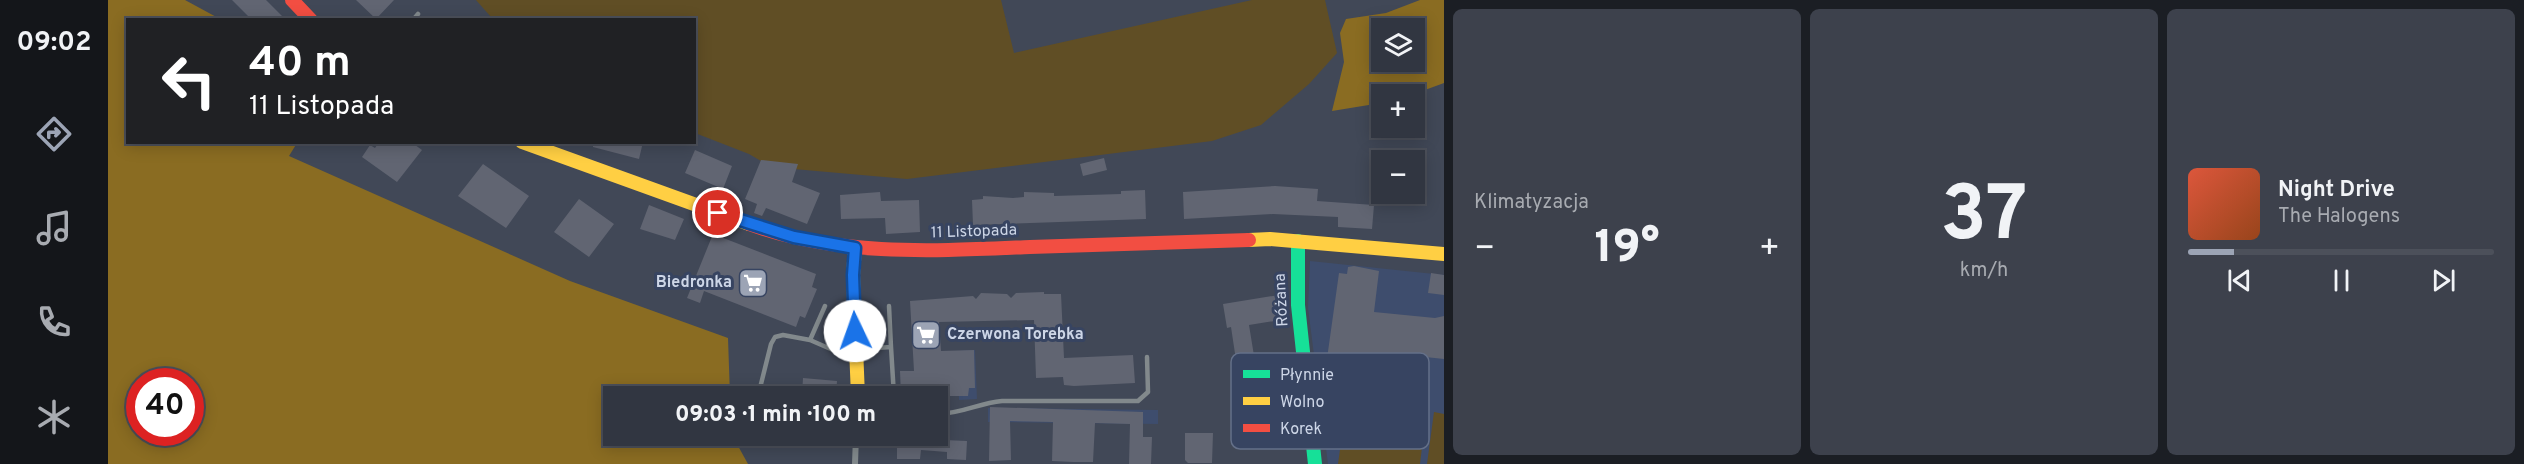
<!DOCTYPE html>
<html lang="pl">
<meta charset="utf-8">
<style>
body{margin:0;font-family:Overpass,sans-serif;background:#3d414c;color:#f1f3f6;height:100vh;display:flex;flex-direction:column;font-size:22px;white-space:nowrap}
*{box-sizing:border-box;margin:0}
p{font-size:20px;color:#a8abb1}
.icon{flex:none;width:33px;height:33px;fill:none;stroke:currentColor;stroke-width:2;stroke-linecap:round;stroke-linejoin:round}
.map{position:relative;flex:1;overflow:hidden}
.sheet{display:flex;flex-direction:column;gap:9px;padding:9px;background:#1b1e24;width:1080px}
.sheet>*{flex:none}
.banner{position:absolute;left:18px;top:18px;width:570px;height:126px;border-radius:0px;box-shadow:0 3px 15px #0003,0 0 0 2px #4c505a;background:#202124;color:#fff;overflow:hidden}
.buttons{position:absolute;left:1263px;top:18px;display:grid;gap:12px}
.buttons a{display:grid;place-items:center;width:54px;height:54px;border-radius:0px;background:#313641;box-shadow:0 3px 15px #0003,0 0 0 2px #4c505a;font-size:30px}
.speed{position:absolute;left:18px;top:368px;display:flex;gap:12px;font-size:30px;font-weight:700;text-align:center}
.speed>*{display:grid;place-content:center;width:78px;height:78px;border-radius:50%;background:#313641;box-shadow:0 3px 15px #0003,0 0 0 2px #4c505a;line-height:1}
.speed .limit{border:9px solid #d22;background:#fff;color:#111}
.pin{position:absolute;display:grid;place-items:center;width:51px;height:51px;color:#fff;margin:-26px;border:3px solid #fff;border-radius:50%;box-shadow:0 2px 6px #0007}
.me{position:absolute;width:66px;margin:-33px;rotate:357deg;stroke-linejoin:round;filter:drop-shadow(0 0 4px #0008)}
.turn{display:flex;align-items:center;gap:21px;height:126px;padding:0 24px;font-size:27px}
.turn .icon{width:78px;height:78px;stroke-width:2.5}
.turn b{display:block;font-size:42px;line-height:51px}
.big{font-size:45px;font-weight:800;line-height:1.1}
.sheet .card{flex:1;display:flex;flex-direction:column;justify-content:center;gap:9px;min-width:0;padding:0 21px;border-radius:9px;background:#3d414c}
.sheet .dial{align-items:center;gap:0}
.dial b{font-size:78px;line-height:1}
.song{display:flex;align-items:center;gap:18px}
.cover{width:72px;height:72px;border-radius:9px;background:linear-gradient(135deg,hsl(10 70% 55%),hsl(20 70% 35%))}
.played{height:6px;border-radius:3px;background:linear-gradient(90deg,#9ca4b5 15%,#4c505a 15%)}
.keys{display:flex;justify-content:space-around;direction:ltr}
.heat{display:flex;justify-content:space-between;align-items:center;font-size:33px;direction:ltr}
.sheet .tiles{flex:1;display:grid;gap:9px;grid-template-columns:repeat(3,1fr)}
.trip{position:absolute;left:495px;top:386px;width:345px;height:60px;border-radius:0px;background:#313641;box-shadow:0 3px 15px #0003,0 0 0 2px #4c505a;font-weight:800;line-height:60px;text-align:center}
main{display:flex;flex:1;min-height:0}
.dock{display:flex;flex-direction:column;width:108px;justify-content:space-around;align-items:center;background:#14161a;color:#a8abb1}
.dock .icon{width:42px;height:42px}
.dock .selected{color:#9ca4b5}
.dock b{font-size:27px;color:#f1f3f6}
.map>svg:first-child{display:block}
.built{fill:#3e4d6d}
.green{fill:#604e25}
.forest{fill:#8a6c22;fill-rule:evenodd}
.building{fill:#616572}
.lines{fill:none;stroke-linecap:round;stroke-linejoin:round}
.lane{stroke:#82898c;stroke-width:4.5}
.street{stroke:#82898c;stroke-width:6}
.fast{stroke:#16e098;stroke-width:14}
.slow{stroke:#ffcf43;stroke-width:14}
.jam{stroke:#f24e42;stroke-width:14}
.route-casing{stroke:#114b97;stroke-width:15}
.route{stroke:#1a73e8;stroke-width:10}
.labels{text-anchor:middle;dominant-baseline:central;stroke-width:6;stroke-linejoin:round;paint-order:stroke}
.street-label{font-size:16px;fill:#cdd6e7;stroke:#374461}
.poi-label{font-size:16px;font-weight:bold;fill:#cdd6e7;stroke:#374461;text-anchor:end}
.key{fill:#374461;stroke:#647089;stroke-width:1.5}
.key-label{font-size:16px;fill:#cdd6e7}
</style>
<main>
<nav class="dock">
<b>09:02</b>
<svg class="icon selected" aria-label="directions" viewBox="0 0 24 24"><path d="M12 3l9 9-9 9-9-9zM9 14v-3h6M13 9l2 2-2 2"/></svg>
<svg class="icon" aria-label="music" viewBox="0 0 24 24"><path d="M9 18V5l10-2v13"/><circle cx="6" cy="18" r="3"/><circle cx="16" cy="16" r="3"/></svg>
<svg class="icon" aria-label="phone" viewBox="0 0 24 24"><path d="M5 4h4l2 5-3 2q2 4 5 5l2-3 5 2v4C11 20 4 13 5 4z"/></svg>
<svg class="icon" aria-label="climate" viewBox="0 0 24 24"><path d="M12 3v18M4 7l16 10M4 17L20 7"/></svg>
</nav>
<div class="map">
<svg width="1336" height="464" viewBox="0 0 1336 464">
<rect width="100%" height="100%" fill="#414857"/>
<path class="built" d="M 1202,261 L 1336,275 L 1336,464 L 1220,464 L 1200,308 Z
M 867,350 L 869,399 L 851,400 L 850,351 Z
M 880,408 L 1050,410 L 1050,424 L 880,422 Z"/>
<path class="green" d="M 368,0 L 893,0 L 906,53 L 1144,0 L 1217,0 L 1229,53 L 1201,84 L 1153,125 L 1104,141 L 799,179 L 663,167 L 641,154 L 587,133 L 586,20 L 389,19 L 383,17 Z
M 1326,412 L 1336,414 L 1336,464 L 1319,464 Z
M 1235,428 L 1315,439 L 1312,464 L 1230,464 Z"/>
<path class="forest" d="M 0,0 L 77,0 L 112,19 L 20,20 L 20,142 L 189,143 L 181,156 L 462,281 L 620,338 L 622,396 L 506,396 L 506,435 L 624,435 L 640,464 L 0,464 ZM 32,381 L 82,381 L 82,432 L 32,432 Z
M 1312,0 L 1336,0 L 1336,83 L 1306,94 L 1274,94 L 1273,103 L 1224,111 L 1236,62 L 1232,33 L 1238,19 L 1278,13 ZM 1274,28 L 1306,28 L 1306,62 L 1274,62 Z"/>
<path class="building" d="M 124,0 L 158,0 L 178,20 L 144,20 Z
M 248,0 L 286,0 L 268,19 Z
M 271,142 L 303,142 L 314,150 L 289,182 L 254,157 L 262,145 L 267,148 Z
M 485,142 L 535,142 L 531,159 L 485,147 Z
M 587,150 L 624,166 L 615,189 L 577,173 Z
M 996,158 L 999,170 L 975,176 L 972,164 Z
M 653,160 L 690,164 L 684,182 L 712,193 L 699,224 L 658,208 L 654,216 L 646,213 L 649,204 L 637,199 Z
M 375,164 L 421,196 L 398,228 L 350,196 Z
M 1167,186 L 1210,189 L 1209,201 L 1266,205 L 1264,229 L 1230,227 L 1230,217 L 1165,214 L 1076,219 L 1075,192 Z
M 1037,190 L 1038,219 L 865,225 L 864,200 L 875,199 L 875,196 L 905,198 L 916,197 L 916,192 L 946,193 L 946,196 L 1013,194 L 1013,191 Z
M 772,192 L 773,201 L 811,200 L 812,232 L 778,234 L 777,218 L 733,219 L 732,195 Z
M 471,199 L 506,224 L 481,257 L 446,232 Z
M 541,205 L 576,219 L 567,240 L 532,229 Z
M 605,234 L 708,274 L 704,287 L 709,289 L 697,318 L 692,316 L 688,327 L 596,291 L 592,303 L 579,298 Z
M 1246,266 L 1271,271 L 1266,312 L 1327,318 L 1336,316 L 1336,359 L 1280,353 L 1276,387 L 1216,380 L 1231,273 L 1239,274 L 1240,267 Z
M 1323,273 L 1336,275 L 1336,295 L 1320,293 Z
M 936,292 L 936,294 L 953,294 L 956,358 L 1025,355 L 1027,383 L 966,386 L 956,385 L 955,377 L 928,378 L 926,320 L 831,322 L 833,351 L 866,350 L 867,388 L 861,388 L 860,396 L 793,396 L 792,371 L 806,371 L 802,301 L 865,296 L 868,299 L 873,293 L 899,294 L 903,298 L 908,293 Z
M 1177,294 L 1179,319 L 1141,325 L 1148,368 L 1184,363 L 1187,392 L 1134,400 L 1123,327 L 1119,328 L 1115,304 Z
M 695,378 L 729,381 L 728,396 L 694,396 Z
M 882,407 L 1035,412 L 1035,437 L 1044,437 L 1043,464 L 1021,464 L 1022,424 L 987,423 L 985,462 L 965,462 L 944,461 L 945,422 L 902,421 L 903,460 L 881,461 Z
M 1077,433 L 1105,433 L 1104,463 L 1080,463 L 1077,460 Z
M 789,435 L 813,435 L 813,439 L 859,441 L 858,460 L 839,459 L 839,452 L 813,450 L 812,459 L 789,459 Z"/>
<g class="lines">
<path class="lane" d="M 305,20 L 310,14
M 717,306 L 702,340 L 725,350 L 743,350
M 781,306 L 783,347
M 752,349 L 783,347 L 786,396
M 650,396 L 663,344 L 667,337 L 675,335 L 702,340
M 830,414 C 853,414 871,403 894,401 L 1030,401 L 1040,392 L 1039,357"/>
<path class="street" d="M 747,464 L 748,435"/>
<path class="fast" d="M 1190,241 L 1190,305 L 1207,464"/>
<path class="slow" d="M 414,142 L 641,224
M 1141,240 L 1162,239 L 1336,254
M 747,248 L 745,275 L 750,396"/>
<path class="jam" d="M 184,0 L 203,20
M 641,224 C 732,257 827,251 922,247 C 995,245 1068,242 1141,240"/>
</g>
<g class="lines">
<g class="route-casing">
<path id="route" d="M 610,213 L 686,237 L 747,248 L 745,275 L 747,331"/>
</g>
<use href="#route" class="route"/>
</g>
<defs>
<g id="supermarket-square" transform="scale(1.5)"><rect x="-9" y="-9" width="18" height="18" rx="4" fill="#9ca4b5" stroke="#374461"/><path d="M-6-5.5h2.5l.6 2H6L4.5 2H-2.5L-4.4-4H-6ZM-1.5 3.2a1.3 1.3 0 1 0 .1 0ZM3 3.2a1.3 1.3 0 1 0 .1 0Z" fill="#fff"/></g>
</defs>
<g fill-rule="evenodd">
<use href="#supermarket-square" x="645" y="283"/>
<use href="#supermarket-square" x="818" y="335"/>
</g>
<g class="labels">
<g class="street-label">
<text transform="translate(866 232) rotate(-2)">11 Listopada</text>
<text transform="translate(1174 300) rotate(-93)">Różana</text>
</g>
<g class="poi-label">
<text x="624" y="283">Biedronka</text>
<text x="839" y="335" text-anchor="start">Czerwona Torebka</text>
</g>
</g>
<rect x="1123" y="353" width="198" height="96" rx="9" class="key"/>
<rect x="1135" y="370" width="27" height="8" fill="#16e098"/>
<rect x="1135" y="397" width="27" height="8" fill="#ffcf43"/>
<rect x="1135" y="424" width="27" height="8" fill="#f24e42"/>
<g class="key-label">
<text x="1172" y="380">Płynnie</text>
<text x="1172" y="407">Wolno</text>
<text x="1172" y="434">Korek</text>
</g>
</svg>
<div class="buttons">
<a><svg class="icon" aria-label="layers" viewBox="0 0 24 24"><path d="M12 4l9 5-9 5-9-5zM3 14l9 5 9-5"/></svg></a>
<a>+</a>
<a>−</a>
</div>
<div class="speed"><div class="limit">40</div></div>
<div class="pin" style="left:610px;top:213px;background:#d93025"><svg class="icon" aria-label="arrive" viewBox="0 0 24 24"><path d="M6 21V4h12l-3 4 3 4H6"/></svg></div>
<svg class="me" style="left:747px;top:331px" viewBox="-20 -20 40 40"><circle r="19" fill="#fff"/><path d="M0-13L10 11 0 6-10 11z" fill="#1a73e8"/></svg>
<div class="trip">09:03 · 1 min · 100 m</div>
<div class="banner">
<div class="turn"><svg class="icon" aria-label="left" viewBox="0 0 24 24"><path d="M17 20v-9H6M10 6l-5 5 5 5"/></svg><div><b>40 m</b>11 Listopada</div></div>
</div>
</div>
<section class="sheet">
<div class="tiles">
<div class="card"><p>Klimatyzacja</p>
<div class="heat"><a>−</a><b class="big">19°</b><a>+</a></div>
</div>
<div class="card dial"><b>37</b><p>km/h</p></div>
<div class="card">
<div class="song"><i class="cover"></i><div><b>Night Drive</b><p>The Halogens</p></div></div>
<div class="played"></div>
<div class="keys"><svg class="icon" aria-label="previous" viewBox="0 0 24 24"><path d="M18 5L8 12l10 7zM5 5v14"/></svg><svg class="icon" aria-label="pause" viewBox="0 0 24 24"><path d="M8 5v14M16 5v14"/></svg><svg class="icon" aria-label="next" viewBox="0 0 24 24"><path d="M6 5l10 7-10 7zM19 5v14"/></svg></div>
</div>
</div>
</section>
</main>
